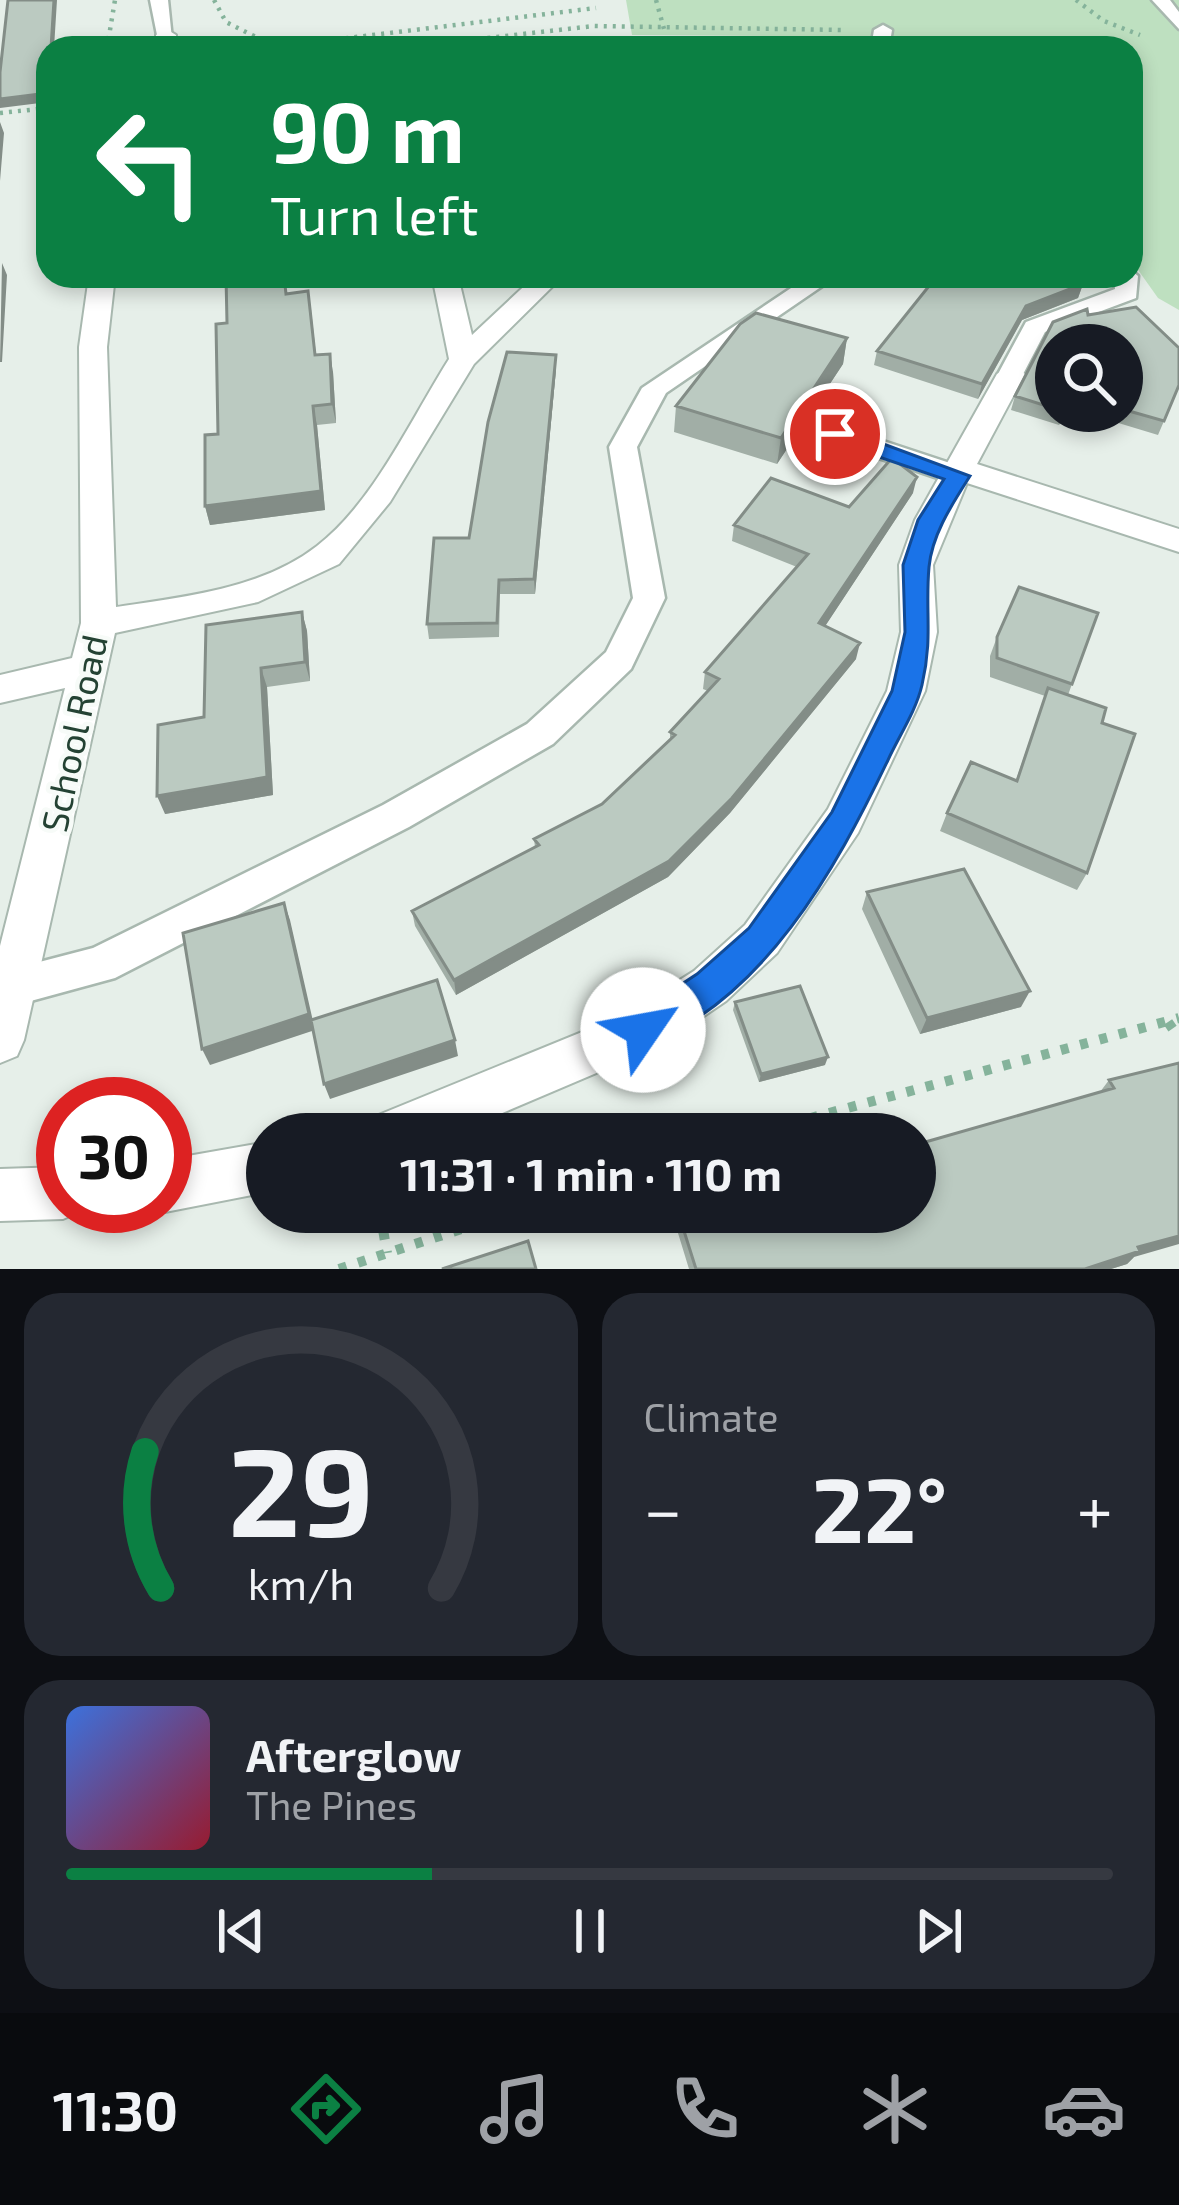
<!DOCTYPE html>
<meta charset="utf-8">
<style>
body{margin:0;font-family:"Exo 2",sans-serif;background:#242831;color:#f1f3f6;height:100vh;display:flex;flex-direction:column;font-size:45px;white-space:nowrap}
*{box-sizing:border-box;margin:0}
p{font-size:39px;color:#9ea1a6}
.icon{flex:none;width:66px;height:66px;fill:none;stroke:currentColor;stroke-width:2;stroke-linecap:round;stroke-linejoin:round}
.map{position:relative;height:1269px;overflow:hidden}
.panel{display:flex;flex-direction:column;gap:24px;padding:24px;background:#0d0f14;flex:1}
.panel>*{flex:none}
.banner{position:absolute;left:36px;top:36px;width:1107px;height:252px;border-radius:36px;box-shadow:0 6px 18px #0003;background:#0b8043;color:#fff;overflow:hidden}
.controls{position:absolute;left:1035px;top:324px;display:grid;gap:24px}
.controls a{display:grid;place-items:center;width:108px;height:108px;border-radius:50%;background:#171b24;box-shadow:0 6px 18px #0003;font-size:60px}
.speed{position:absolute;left:36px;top:1077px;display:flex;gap:24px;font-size:60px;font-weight:700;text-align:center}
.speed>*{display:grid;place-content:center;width:156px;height:156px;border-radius:50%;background:#171b24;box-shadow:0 6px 18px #0003;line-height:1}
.speed .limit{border:18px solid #d22;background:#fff;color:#111}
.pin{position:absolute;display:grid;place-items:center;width:102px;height:102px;color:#fff;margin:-51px;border:6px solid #fff;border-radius:50%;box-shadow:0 3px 12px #0007}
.me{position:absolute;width:132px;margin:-66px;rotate:57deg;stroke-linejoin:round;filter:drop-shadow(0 0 9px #0008)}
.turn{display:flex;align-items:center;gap:42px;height:252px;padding:0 36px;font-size:54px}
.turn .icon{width:156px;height:156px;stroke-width:2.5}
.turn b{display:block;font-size:84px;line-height:102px}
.big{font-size:90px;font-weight:700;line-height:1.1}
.panel .widget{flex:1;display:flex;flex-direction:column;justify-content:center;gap:18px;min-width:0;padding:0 42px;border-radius:36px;background:#242831}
.panel .dial{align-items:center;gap:0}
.dial svg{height:312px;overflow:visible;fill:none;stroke:#363941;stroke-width:7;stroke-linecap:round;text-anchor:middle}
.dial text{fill:#f1f3f6;stroke:none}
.song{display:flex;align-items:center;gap:36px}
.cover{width:144px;height:144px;border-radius:18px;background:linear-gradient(135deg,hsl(220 70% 55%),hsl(350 70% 35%))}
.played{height:12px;border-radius:6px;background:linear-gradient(90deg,#0b8043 35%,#363941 35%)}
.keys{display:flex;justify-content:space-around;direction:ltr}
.heat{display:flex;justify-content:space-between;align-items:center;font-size:66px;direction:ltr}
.panel .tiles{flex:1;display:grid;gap:24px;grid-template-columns:1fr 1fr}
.widget:last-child{grid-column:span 2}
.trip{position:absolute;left:246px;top:1113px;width:690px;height:120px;border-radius:60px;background:#171b24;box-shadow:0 6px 18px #0003;font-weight:700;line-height:120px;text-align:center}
.tabs{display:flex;height:192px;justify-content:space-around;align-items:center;background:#090b0e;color:#9ea1a6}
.tabs .icon{width:84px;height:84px}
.tabs .on{color:#0b8043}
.tabs b{font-size:54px;color:#f1f3f6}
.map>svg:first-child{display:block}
.green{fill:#bee0c0}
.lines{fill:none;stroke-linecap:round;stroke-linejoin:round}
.service-casing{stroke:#a8b8af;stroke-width:5}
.minor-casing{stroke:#a8b8af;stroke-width:4}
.path-far1{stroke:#85b39b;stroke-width:4.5;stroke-dasharray:3 6;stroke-linecap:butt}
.path{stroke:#85b39b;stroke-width:10;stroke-dasharray:8 12;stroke-linecap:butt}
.service{fill:#fff;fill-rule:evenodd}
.minor{fill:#fff;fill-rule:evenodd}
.wall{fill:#a1aea6}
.shaded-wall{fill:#838d87}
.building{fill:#bbcac1;stroke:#838d87;stroke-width:3}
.route{fill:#1a73e8;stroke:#114b97;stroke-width:3}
.labels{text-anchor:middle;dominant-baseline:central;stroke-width:9;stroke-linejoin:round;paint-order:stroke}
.street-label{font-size:36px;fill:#244233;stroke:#f7fbf8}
</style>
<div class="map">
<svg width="1179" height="1269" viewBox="0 0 1179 1269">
<rect width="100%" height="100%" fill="#e6efe9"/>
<path class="green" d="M 626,0 L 1179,0 L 1179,310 L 1158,298 L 1131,260 L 1131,48 L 907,48 L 902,37 L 632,35 Z"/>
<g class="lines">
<g class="service-casing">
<path id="service" d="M 150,0 L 168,0 L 172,39 L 157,35 Z
M 1152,0 L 1170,0 L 1179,12 L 1179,29 Z
M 883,25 L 892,30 L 889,48 L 871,48 L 874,30 Z
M 1131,270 L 1138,276 L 1136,298 L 1045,332 L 1020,380 L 1002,380 L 998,374 L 1026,322 L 1115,289 L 1114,276 L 1131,276 Z
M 809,276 L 837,276 L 666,393 L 637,447 L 665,598 L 631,669 L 553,744 L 409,827 L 115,978 L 16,1005 L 1,1000 L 1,972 L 93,948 L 383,805 L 527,724 L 606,652 L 633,598 L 609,447 L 642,388 Z
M 835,425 L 968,469 L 973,476 L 958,485 L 825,440 L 825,428 Z"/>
</g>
<g class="minor-casing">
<path id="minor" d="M 166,29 L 176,35 L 176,48 L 156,48 L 156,35 Z
M 89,276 L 115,276 L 107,347 L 116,607 C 183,597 262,589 317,546 C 374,502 411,419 449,359 L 432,276 L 458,276 L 472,335 L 535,276 L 563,276 L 474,364 L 390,502 L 339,564 L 258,602 L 115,633 L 24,1040 L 17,1056 L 0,1063 L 0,946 L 65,688 L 0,703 L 0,675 L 72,658 L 81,623 L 79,347 Z
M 1011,365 L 1025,374 L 977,464 L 1179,529 L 1179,552 L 967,483 L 933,565 L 937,632 L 925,691 L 858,833 L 777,953 L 726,1001 L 660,1046 L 453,1134 L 369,1134 L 376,1116 L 626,1014 L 694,971 L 745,925 L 828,809 L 887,691 L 901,632 L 899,565 L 915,520 L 997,374 Z
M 267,1142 L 267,1192 L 165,1212 L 152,1206 L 165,1206 L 165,1160 Z
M 63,1167 L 63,1206 L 83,1206 L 81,1211 L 63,1219 L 0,1221 L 0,1169 Z"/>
</g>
<path class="path-far1" d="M 214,0 L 226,22 L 272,45
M 656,0 L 664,29
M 1076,0 L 1104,21 L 1140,35
M 293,46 L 310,48
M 107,48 L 115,0
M 265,48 L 596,8
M 398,48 L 594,26 L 845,30
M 0,113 L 48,108"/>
<path class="path" d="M 1168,1022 L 1179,1038
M 752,1134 L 1179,1018
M 380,1212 L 387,1253
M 339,1269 L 513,1212"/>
<use href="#service" class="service"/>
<use href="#minor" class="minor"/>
</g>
<path class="wall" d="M 1083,284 L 1078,298 L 1022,320 L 978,399 L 874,365 L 877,351 Z
M 288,293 L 311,309 L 316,355 L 333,372 L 336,423 L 317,425 L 325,510 L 210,525 L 205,506 L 218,434 L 227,323 Z
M 1136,307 L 1179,348 L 1179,386 L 1158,435 L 1092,415 L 1093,411 L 1122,411 L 1122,345 L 1056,345 L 1056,411 L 1070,411 L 1059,425 L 1011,410 L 1015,396 L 1053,322 L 1087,309 L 1088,315 Z
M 847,338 L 843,364 L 777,464 L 674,432 L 676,406 Z
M 556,355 L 556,369 L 535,594 L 500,594 L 499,637 L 429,639 L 427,624 Z
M 913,493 L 825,626 L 856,659 L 730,813 L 668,877 L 456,995 L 415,926 L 412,911 L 535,847 L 534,839 L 602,804 L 670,740 L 670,732 L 708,691 L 703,689 L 705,672 L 797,567 L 732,541 L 734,525 L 849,507 Z
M 302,612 L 307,631 L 310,681 L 267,687 L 273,795 L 165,814 L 204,717 Z
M 997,637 L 1072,684 L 1068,695 L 1102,723 L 1087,873 L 1077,890 L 940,831 L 947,813 L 1016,780 L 1045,696 L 990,677 L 990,656 Z
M 867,892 L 1021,1007 L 920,1034 L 862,909 Z
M 735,1002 L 825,1065 L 759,1082 L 733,1010 Z
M 1179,1063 L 1134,1257 L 1127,1264 L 1111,1269 L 689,1269 L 674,1220 L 675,1212 L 915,1212 L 1100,1092 L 1109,1080 Z"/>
<path class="shaded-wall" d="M 54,0 L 57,0 L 54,48 L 51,48 Z
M 48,93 L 48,102 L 0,108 L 0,99 Z
M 0,122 L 4,133 L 0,181 Z
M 2,263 L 7,275 L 2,362 L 0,362 Z
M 1083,284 L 1078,298 L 1022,320 L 978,399 L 982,384 L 1026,306 Z
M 847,338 L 843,364 L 777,464 L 781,438 Z
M 330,354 L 333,372 L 336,423 L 332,404 Z
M 556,355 L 556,369 L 535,594 L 534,579 Z
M 313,406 L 317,425 L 325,510 L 210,525 L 205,506 Z
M 917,477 L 913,493 L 816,640 L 819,623 Z
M 302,612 L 307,631 L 310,681 L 305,662 Z
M 860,643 L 856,659 L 730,813 L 668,877 L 456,995 L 454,980 Z
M 261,668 L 267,687 L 273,795 L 165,814 L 157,796 Z
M 284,903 L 290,920 L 315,1030 L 210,1065 L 202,1049 Z
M 1030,991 L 1021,1007 L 920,1034 L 927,1018 Z
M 455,1040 L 458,1056 L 330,1099 L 324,1084 Z
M 828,1057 L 825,1065 L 759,1082 L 761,1074 Z
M 1179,1236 L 1179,1244 L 1134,1257 L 1127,1264 L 1111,1269 L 1085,1269 L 1138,1247 Z"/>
<path class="building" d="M 8,0 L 54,0 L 51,48 L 48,48 L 48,93 L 0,99 L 0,72 Z
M 226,276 L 284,276 L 286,294 L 308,291 L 315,355 L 330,354 L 332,404 L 313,406 L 321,491 L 205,506 L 205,435 L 218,434 L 216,324 L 227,323 Z
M 937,276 L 1082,276 L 1083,284 L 1026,306 L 982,384 L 877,351 Z
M 1136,307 L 1179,348 L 1179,385 L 1164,421 L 1122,409 L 1122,345 L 1056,345 L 1056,409 L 1015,396 L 1053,322 L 1087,309 L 1088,315 Z
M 756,313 L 847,338 L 781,438 L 676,406 L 740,324 Z
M 507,352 L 556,355 L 534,579 L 499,580 L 497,623 L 427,624 L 434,538 L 469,538 L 488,422 Z
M 892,458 L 917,477 L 819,623 L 860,643 L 732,798 L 669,861 L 454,980 L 412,911 L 539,845 L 534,839 L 602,804 L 675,735 L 670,732 L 719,679 L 705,672 L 808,554 L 734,525 L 771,478 L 849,507 Z
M 1019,587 L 1098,613 L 1072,684 L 997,658 L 997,637 Z
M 302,612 L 305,662 L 261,668 L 267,777 L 157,796 L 158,725 L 204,717 L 206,625 Z
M 1048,688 L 1106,708 L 1102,723 L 1135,734 L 1087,873 L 947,813 L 971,762 L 1017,781 Z
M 964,869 L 1030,991 L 927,1018 L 867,892 Z
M 284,903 L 309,1014 L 202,1049 L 183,933 Z
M 437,980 L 455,1040 L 324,1084 L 311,1020 Z
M 800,986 L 828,1057 L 761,1074 L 735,1002 Z
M 1179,1063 L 1179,1236 L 1138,1247 L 1140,1251 L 1085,1269 L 696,1269 L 678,1212 L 915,1212 L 915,1145 L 1114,1088 L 1109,1080 Z
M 528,1241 L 536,1269 L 442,1269 Z"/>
<path class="route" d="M 826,429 L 843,429 L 970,476 C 953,503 932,534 929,567 C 925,611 933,638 922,685 C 916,711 899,736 888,760 C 835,871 764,999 643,1047 L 630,1042 L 625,1030 L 630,1018 L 697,974 L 749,928 L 832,812 L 892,691 L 905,632 L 903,565 L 918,520 L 944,479 L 826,439 Z"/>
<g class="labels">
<g class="street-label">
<text transform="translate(73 733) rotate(-78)">School Road</text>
</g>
</g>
</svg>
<div class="controls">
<a><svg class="icon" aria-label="search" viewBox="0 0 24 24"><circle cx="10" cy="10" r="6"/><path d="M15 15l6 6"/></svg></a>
</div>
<div class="speed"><div class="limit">30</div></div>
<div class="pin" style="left:835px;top:434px;background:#d93025"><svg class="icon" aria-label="arrive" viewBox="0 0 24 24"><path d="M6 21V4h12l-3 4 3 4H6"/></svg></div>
<svg class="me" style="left:643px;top:1030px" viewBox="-20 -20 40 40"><circle r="19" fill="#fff"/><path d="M0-13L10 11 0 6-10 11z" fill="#1a73e8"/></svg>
<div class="trip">11:31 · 1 min · 110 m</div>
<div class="banner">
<div class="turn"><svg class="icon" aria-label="left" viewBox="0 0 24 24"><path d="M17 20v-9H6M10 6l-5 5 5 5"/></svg><div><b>90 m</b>Turn left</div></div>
</div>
</div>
<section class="panel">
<div class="tiles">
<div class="widget dial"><svg viewBox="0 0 100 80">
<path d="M14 69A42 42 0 1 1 86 69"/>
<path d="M14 69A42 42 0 0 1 10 34" stroke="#0b8043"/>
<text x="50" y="56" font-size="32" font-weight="700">29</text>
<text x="50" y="72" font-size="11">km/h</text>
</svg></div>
<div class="widget"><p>Climate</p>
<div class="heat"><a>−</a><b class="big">22°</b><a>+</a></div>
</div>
<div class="widget">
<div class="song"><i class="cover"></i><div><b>Afterglow</b><p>The Pines</p></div></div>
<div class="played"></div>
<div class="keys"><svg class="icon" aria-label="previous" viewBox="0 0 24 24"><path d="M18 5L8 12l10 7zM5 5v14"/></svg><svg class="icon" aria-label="pause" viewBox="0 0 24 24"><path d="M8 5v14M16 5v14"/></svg><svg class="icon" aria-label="next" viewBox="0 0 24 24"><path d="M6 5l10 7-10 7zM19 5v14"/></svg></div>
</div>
</div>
</section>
<nav class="tabs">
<b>11:30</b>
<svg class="icon on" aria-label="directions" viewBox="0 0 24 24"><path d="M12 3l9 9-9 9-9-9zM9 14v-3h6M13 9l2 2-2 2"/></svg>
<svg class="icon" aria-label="music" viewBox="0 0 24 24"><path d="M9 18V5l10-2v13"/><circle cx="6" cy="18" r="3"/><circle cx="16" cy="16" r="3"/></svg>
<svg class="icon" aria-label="phone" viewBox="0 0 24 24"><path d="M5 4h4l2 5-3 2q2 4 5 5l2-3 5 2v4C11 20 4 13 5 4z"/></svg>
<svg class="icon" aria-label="climate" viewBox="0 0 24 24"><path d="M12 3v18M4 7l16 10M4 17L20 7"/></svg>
<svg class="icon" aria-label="car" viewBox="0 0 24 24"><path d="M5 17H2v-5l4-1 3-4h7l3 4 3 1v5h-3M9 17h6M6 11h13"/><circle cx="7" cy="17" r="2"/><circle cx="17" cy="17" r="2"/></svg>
</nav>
